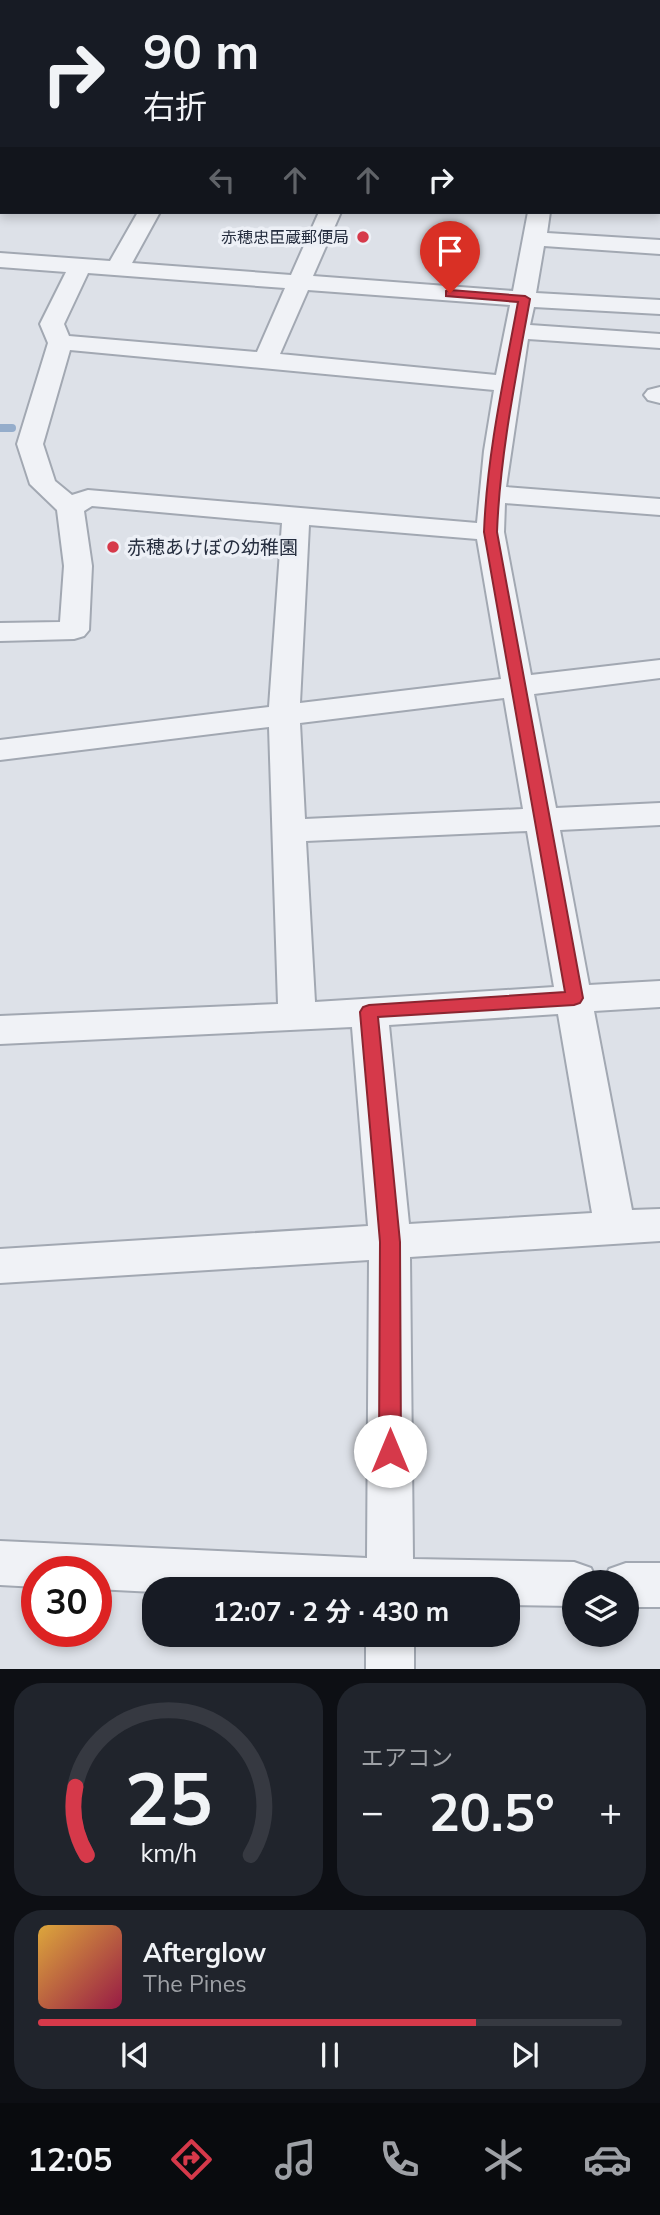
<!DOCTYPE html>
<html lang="ja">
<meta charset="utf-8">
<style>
body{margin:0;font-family:Mulish,"Noto Sans JP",sans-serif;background:#20242c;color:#f1f3f6;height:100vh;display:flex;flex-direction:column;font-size:26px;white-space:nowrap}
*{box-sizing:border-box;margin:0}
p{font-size:23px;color:#9ea1a6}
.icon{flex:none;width:38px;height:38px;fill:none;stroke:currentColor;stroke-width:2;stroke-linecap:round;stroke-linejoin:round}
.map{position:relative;height:1669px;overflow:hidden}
.sheet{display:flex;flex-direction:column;gap:14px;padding:14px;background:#0d0f14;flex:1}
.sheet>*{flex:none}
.guide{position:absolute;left:0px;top:0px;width:662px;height:214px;box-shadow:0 4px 10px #0003;background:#171b24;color:#f1f3f6;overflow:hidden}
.fabs{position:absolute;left:562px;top:1570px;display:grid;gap:14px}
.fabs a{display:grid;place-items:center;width:77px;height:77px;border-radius:50%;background:#171b24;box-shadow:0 4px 10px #0003;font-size:35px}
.speed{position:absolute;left:21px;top:1556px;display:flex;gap:14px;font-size:35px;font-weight:700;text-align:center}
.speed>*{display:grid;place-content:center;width:91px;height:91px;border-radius:50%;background:#171b24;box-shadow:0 4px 10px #0003;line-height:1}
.speed .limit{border:10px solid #d22;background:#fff;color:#111}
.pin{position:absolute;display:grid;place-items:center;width:60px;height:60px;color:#fff;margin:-72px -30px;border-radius:50% 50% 50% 0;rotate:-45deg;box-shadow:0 0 7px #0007}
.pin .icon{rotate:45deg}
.me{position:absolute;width:77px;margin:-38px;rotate:0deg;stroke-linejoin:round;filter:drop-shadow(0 0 5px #0008)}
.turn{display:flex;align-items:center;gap:24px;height:147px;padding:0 28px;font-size:32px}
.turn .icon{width:91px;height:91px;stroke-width:2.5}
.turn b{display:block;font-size:49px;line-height:60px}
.lanes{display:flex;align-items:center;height:66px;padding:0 28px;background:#0003;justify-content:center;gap:35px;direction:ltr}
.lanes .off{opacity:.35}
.big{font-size:52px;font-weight:700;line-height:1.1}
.sheet .widget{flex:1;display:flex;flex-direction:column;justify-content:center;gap:10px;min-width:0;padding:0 24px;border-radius:28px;background:#20242c}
.sheet .dial{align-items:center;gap:0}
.dial svg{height:182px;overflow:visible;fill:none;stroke:#363941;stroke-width:7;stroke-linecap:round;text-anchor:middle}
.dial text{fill:#f1f3f6;stroke:none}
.song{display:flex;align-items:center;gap:21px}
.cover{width:84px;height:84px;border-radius:10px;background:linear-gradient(135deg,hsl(40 70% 55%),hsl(340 70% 35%))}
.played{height:7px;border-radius:4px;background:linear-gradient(90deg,#d6394a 75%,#363941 75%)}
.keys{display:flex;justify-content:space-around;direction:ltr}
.heat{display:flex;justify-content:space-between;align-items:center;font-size:38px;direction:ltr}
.sheet .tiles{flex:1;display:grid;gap:14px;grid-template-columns:1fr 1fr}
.widget:last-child{grid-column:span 2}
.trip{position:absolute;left:142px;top:1577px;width:378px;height:70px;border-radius:28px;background:#171b24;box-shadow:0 4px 10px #0003;font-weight:700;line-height:70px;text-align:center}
.tabs{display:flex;height:112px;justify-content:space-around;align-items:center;background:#090b0e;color:#9ea1a6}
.tabs .icon{width:49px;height:49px}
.tabs .selected{color:#d6394a}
.tabs b{font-size:32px;color:#f1f3f6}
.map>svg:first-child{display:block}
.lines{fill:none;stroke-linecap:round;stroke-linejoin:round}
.stream{stroke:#95adcb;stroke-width:8}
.minor-casing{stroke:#a2a8b2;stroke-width:4}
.tertiary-casing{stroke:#a2a8b2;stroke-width:4}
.minor{fill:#f0f2f6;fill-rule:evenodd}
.tertiary{fill:#f0f2f6;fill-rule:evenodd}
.route{fill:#d6394a;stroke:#8b2530;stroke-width:2}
.poi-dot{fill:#d6394a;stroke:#edf0f6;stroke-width:2.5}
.labels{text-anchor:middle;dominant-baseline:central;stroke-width:7;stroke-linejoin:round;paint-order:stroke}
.far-poi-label{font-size:16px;fill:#262e3f;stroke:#edf0f6;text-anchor:end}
.poi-label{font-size:19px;fill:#262e3f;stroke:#edf0f6;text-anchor:start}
</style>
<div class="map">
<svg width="660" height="1669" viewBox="0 0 660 1669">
<rect width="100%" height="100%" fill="#dde1e8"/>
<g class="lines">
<path class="stream" d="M 0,428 L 12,428"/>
<g class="minor-casing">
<path id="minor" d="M 132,0 L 150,0 L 131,2 Z
M 260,0 L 278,0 L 259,2 Z
M 408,0 L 426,0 L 407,2 Z
M 573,0 L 591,0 L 591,2 L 573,2 Z
M 638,0 L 660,0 L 660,6 L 660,2 Z
M 0,194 L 2,194 L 0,208 Z
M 138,212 L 160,212 L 132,263 L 291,275 L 319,212 L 341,212 L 313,276 L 513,291 L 528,212 L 550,212 L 547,233 L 660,240 L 660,254 L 544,246 L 536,293 L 660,300 L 660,314 L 534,307 L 530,325 L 660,334 L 660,348 L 528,339 L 506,487 L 660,499 L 660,515 L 505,503 L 504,532 L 531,675 L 660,660 L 660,678 L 534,694 L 556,808 L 660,803 L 660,825 L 560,830 L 589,985 L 660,981 L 660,1007 L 594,1011 L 632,1210 L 660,1209 L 660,1241 L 410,1257 L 413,1559 L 574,1562 L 591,1568 L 597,1582 L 574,1582 L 574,1606 L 508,1605 L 508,1589 L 154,1589 L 154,1592 L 96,1589 L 96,1572 L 37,1572 L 37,1587 L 0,1585 L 0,1541 L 367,1558 L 369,1260 L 0,1283 L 0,1249 L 368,1226 L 352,1027 L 0,1044 L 0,1016 L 278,1004 L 269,727 L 0,760 L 0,740 L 269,707 L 282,523 L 92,506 L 84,511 L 92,566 L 89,630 L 84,636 L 74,639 L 0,641 L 0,623 L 60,622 L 64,566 L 57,510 L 30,484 L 17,444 L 48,343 L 40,324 L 66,272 L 0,267 L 0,253 L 110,261 ZM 88,273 L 285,288 L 257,352 L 69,336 L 64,324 ZM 308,290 L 510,305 L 496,375 L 280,354 ZM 70,350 L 494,390 L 484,451 L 477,523 L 88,490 L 72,495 L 55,481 L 43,444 ZM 309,525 L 477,539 L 501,679 L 300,703 ZM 504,698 L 523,809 L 305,819 L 300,723 ZM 527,831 L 554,987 L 315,1002 L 306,841 ZM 558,1014 L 592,1213 L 409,1224 L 389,1025 Z
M 660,387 L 660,403 L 648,400 L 644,395 L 648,390 Z
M 626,1563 L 660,1563 L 660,1607 L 626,1607 L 626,1582 L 604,1582 L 609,1569 Z
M 366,1634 L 414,1634 L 414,1669 L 366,1669 Z"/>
</g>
<g class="tertiary-casing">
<path id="tertiary" d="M 0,99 L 2,99 L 2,113 L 0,113 Z"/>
</g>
<use href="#minor" class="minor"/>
<use href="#tertiary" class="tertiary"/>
</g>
<path class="route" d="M 450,290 L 525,296 L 530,299 C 516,377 500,454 497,532 L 583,998 L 580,1003 L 574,1005 L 378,1017 L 400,1242 L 401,1451 L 398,1458 L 390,1460 L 383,1458 L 379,1451 L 380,1242 L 360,1012 L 363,1007 L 369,1005 L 565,992 L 484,532 C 487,454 504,378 518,302 L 446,296 L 446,291 Z"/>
<g class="poi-dot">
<circle cx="363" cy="237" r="7"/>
<circle cx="113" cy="547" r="7"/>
</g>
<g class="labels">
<g class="far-poi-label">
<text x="349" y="237">赤穂忠臣蔵郵便局</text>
</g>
<g class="poi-label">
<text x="127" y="547">赤穂あけぼの幼稚園</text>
</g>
</g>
</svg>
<div class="fabs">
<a><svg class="icon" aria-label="layers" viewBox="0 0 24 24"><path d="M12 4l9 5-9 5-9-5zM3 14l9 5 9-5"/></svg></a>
</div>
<div class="speed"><div class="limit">30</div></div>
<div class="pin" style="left:450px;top:293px;background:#d93025"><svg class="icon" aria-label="arrive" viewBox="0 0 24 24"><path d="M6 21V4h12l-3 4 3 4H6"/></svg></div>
<svg class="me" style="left:390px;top:1451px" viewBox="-20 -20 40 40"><circle r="19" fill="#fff"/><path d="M0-13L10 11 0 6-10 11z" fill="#d6394a"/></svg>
<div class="trip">12:07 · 2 分 · 430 m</div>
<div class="guide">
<div class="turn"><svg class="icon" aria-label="right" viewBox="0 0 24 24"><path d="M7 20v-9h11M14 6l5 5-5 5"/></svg><div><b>90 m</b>右折</div></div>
<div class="lanes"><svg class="icon off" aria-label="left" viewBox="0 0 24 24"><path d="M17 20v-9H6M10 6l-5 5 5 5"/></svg><svg class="icon off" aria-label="ahead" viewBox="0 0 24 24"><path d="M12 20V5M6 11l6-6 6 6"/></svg><svg class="icon off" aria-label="ahead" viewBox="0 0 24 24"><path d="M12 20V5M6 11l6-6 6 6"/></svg><svg class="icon" aria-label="right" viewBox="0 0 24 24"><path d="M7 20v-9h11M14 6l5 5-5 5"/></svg></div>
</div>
</div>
<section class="sheet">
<div class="tiles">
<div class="widget dial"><svg viewBox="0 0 100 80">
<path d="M14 69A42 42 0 1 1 86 69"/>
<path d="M14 69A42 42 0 0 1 9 39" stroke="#d6394a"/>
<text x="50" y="56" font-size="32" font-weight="700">25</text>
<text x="50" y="72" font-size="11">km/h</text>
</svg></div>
<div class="widget"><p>エアコン</p>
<div class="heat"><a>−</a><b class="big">20.5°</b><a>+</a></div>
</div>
<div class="widget">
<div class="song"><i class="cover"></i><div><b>Afterglow</b><p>The Pines</p></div></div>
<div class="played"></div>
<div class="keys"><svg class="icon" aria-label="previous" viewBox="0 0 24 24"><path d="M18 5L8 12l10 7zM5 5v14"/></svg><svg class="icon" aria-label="pause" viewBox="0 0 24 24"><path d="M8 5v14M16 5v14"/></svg><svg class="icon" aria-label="next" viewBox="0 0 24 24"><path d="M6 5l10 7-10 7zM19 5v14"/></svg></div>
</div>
</div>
</section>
<nav class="tabs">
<b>12:05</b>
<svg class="icon selected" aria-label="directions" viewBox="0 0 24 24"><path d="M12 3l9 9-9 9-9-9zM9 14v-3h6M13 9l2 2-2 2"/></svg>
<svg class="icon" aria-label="music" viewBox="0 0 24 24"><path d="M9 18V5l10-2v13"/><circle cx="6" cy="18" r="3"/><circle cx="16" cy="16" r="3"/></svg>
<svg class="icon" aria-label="phone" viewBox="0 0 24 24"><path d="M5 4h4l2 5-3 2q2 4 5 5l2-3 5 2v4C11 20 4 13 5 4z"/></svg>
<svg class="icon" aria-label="climate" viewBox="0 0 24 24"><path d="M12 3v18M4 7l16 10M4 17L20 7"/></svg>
<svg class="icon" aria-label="car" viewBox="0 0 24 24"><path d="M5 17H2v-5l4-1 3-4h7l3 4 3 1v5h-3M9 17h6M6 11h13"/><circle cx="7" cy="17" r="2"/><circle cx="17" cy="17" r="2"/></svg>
</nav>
